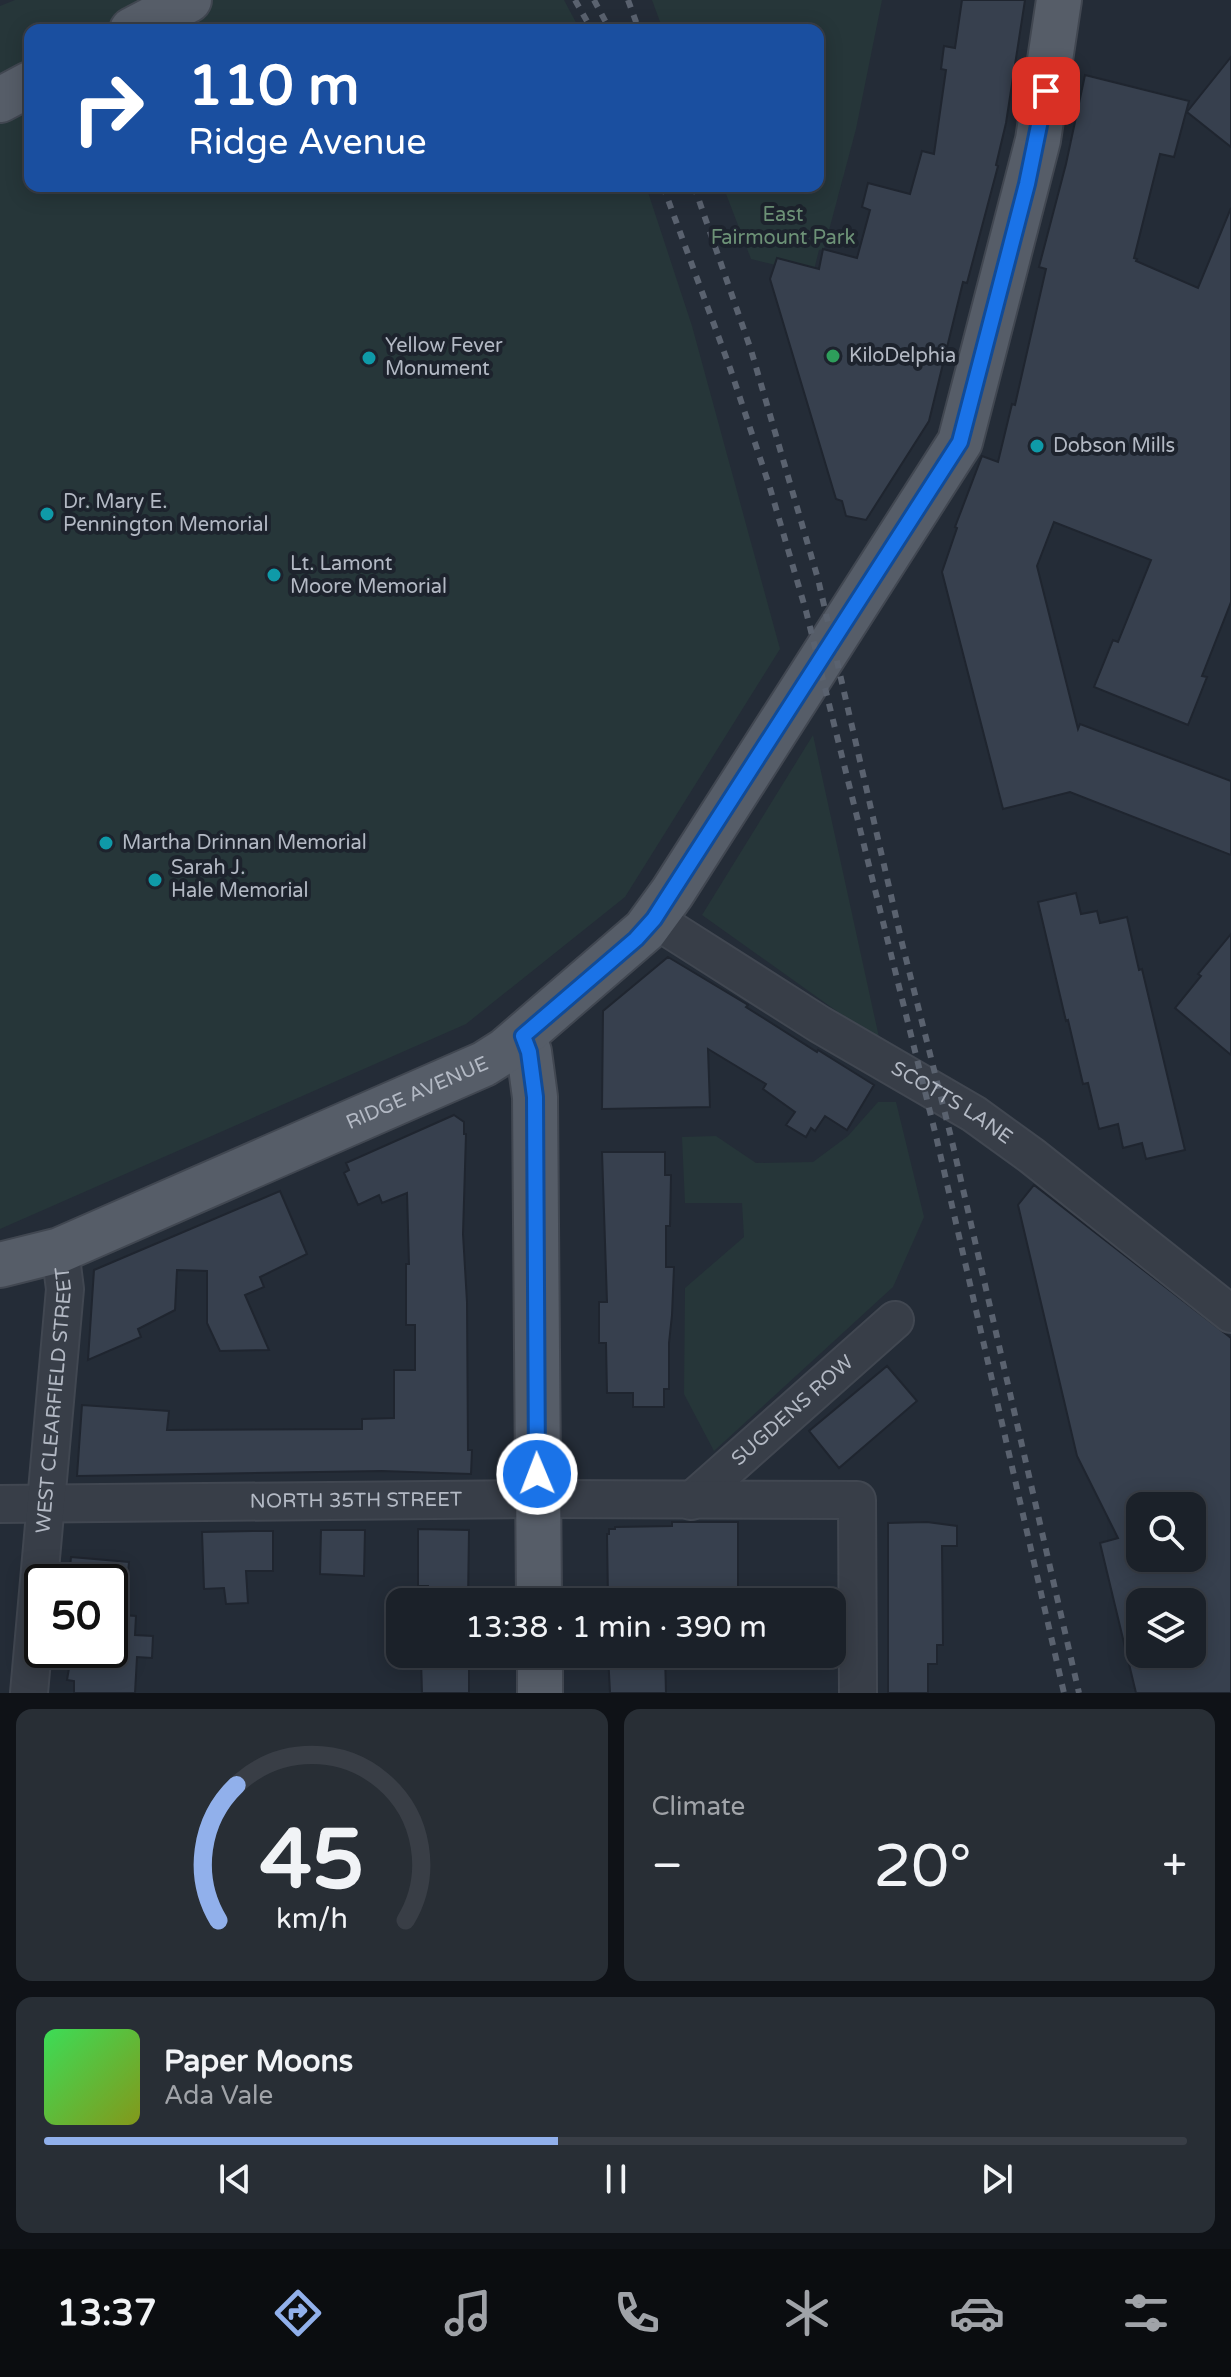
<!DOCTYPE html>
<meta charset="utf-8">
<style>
body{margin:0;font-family:"Varela Round",sans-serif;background:#282e35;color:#f1f3f6;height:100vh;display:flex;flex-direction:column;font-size:30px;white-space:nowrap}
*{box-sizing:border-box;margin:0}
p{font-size:26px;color:#a0a3a8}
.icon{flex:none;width:44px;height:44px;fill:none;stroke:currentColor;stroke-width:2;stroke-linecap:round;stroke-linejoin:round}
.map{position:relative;height:1693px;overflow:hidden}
.drawer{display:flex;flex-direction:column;gap:16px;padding:16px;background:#0f1217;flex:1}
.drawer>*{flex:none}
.guide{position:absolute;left:24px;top:24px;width:800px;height:168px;border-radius:16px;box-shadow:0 4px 20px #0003,0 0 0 2px #393e46;background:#1a4fa0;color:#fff;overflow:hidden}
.controls{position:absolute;left:1126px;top:1492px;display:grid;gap:16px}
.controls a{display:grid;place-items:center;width:80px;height:80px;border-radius:16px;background:#1b2129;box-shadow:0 4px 20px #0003,0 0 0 2px #393e46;font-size:40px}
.speed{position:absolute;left:24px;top:1564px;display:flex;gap:16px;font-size:40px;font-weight:700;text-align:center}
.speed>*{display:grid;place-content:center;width:104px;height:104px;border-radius:50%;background:#1b2129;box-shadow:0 4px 20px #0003,0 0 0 2px #393e46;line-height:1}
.speed .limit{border:4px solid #111;border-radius:12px;background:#fff;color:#111}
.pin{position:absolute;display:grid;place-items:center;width:68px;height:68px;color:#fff;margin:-34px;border-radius:16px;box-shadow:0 4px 12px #0006}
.me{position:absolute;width:88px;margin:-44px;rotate:359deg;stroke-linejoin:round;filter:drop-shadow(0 0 6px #0008)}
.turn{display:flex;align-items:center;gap:28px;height:168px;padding:0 32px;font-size:36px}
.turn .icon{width:104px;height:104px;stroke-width:2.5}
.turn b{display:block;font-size:56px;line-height:68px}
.big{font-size:60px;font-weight:600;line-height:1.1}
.drawer .card{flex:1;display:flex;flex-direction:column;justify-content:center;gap:12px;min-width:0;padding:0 28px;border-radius:16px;background:#282e35}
.drawer .dial{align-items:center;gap:0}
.dial svg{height:208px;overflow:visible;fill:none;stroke:#393e46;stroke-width:7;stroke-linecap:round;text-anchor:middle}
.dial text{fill:#f1f3f6;stroke:none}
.song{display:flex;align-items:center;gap:24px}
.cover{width:96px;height:96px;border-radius:12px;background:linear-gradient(135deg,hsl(130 70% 55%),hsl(70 70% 35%))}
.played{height:8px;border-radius:4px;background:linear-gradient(90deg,#91b0eb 45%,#393e46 45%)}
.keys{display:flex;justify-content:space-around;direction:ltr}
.heat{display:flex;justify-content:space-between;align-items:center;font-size:44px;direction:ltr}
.drawer .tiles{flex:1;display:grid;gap:16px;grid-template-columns:1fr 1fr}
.card:last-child{grid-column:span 2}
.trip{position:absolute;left:386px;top:1588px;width:460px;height:80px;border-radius:16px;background:#1b2129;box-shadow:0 4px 20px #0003,0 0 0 2px #393e46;font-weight:600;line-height:80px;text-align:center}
.menu{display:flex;height:128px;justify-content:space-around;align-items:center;background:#0b0d10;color:#a0a3a8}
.menu .icon{width:56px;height:56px}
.menu .selected{color:#91b0eb}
.menu b{font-size:36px;color:#f1f3f6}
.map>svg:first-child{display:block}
.green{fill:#263639}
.building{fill:#37404e;stroke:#1f252f;stroke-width:2;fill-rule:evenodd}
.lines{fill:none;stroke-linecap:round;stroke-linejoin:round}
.minor-casing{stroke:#414751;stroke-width:40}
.major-casing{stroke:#414751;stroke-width:48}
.minor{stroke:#383e48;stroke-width:36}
.major{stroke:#565d68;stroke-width:44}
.rail{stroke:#5a626f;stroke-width:6;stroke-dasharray:8 8;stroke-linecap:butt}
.route-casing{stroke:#114b97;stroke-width:20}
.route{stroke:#1a73e8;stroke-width:14}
.leisure-dot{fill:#2e9e5b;stroke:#1d232d;stroke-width:3}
.culture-dot{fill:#0f9aa8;stroke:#1d232d;stroke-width:3}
.labels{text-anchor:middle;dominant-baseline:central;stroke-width:8;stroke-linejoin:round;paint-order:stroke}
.park-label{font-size:20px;fill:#6d9277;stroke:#1d232d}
.poi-label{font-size:20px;fill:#b3b9c4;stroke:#1d232d;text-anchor:start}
.street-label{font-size:20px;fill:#b3b9c4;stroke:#1d232d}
</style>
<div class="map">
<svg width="1231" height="1693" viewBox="0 0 1231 1693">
<rect width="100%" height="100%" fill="#242c37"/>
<path class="green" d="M 15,0 L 564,0 L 580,30 L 30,30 L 30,186 L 646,186 L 692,326 L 780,649 L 625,897 L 466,1024 L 0,1229 L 0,6 Z
M 652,0 L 882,0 L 856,129 L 824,249 L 819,250 L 813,274 L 751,259 L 723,186 L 818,186 L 818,30 L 663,30 Z
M 813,735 L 880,1042 L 702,915 Z
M 878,1102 L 896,1102 L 924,1217 L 893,1287 L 714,1451 L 684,1394 L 685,1288 L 744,1237 L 742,1203 L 685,1203 L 682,1137 L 716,1136 L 756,1163 L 813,1162 L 848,1136 Z"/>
<path class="building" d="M 962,0 L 1025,0 L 1006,123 L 996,165 L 998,166 L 967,283 L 963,282 L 929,421 L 866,520 L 846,516 L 842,501 L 836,499 L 770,279 L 777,258 L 819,269 L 823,249 L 857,258 L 870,210 L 862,207 L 868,183 L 910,194 L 922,151 L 934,154 L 946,70 L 941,69 L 944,46 L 955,48 Z
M 1231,57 L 1231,147 L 1187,112 Z
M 1085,75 L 1189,101 L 1174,157 L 1160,154 L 1134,258 L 1137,259 L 1136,261 L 1198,288 L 1231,208 L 1231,602 L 1202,676 L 1207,677 L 1188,725 L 1094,687 L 1113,640 L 1118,642 L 1151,560 L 1054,522 L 1037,566 L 1078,729 L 1080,724 L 1231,781 L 1231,855 L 1070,792 L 1003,809 L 942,572 L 957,528 L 955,527 L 982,456 L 998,462 L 1012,404 L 1015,405 L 1046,269 L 1039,267 L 1066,164 Z
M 1076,893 L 1081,914 L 1097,911 L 1100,923 L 1127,917 L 1139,970 L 1142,969 L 1185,1150 L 1146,1159 L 1142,1143 L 1123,1148 L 1118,1124 L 1099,1129 L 1088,1083 L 1083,1084 L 1068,1020 L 1066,1021 L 1038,902 Z
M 1231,934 L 1231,1055 L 1175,1008 L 1201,976 L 1198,974 Z
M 668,957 L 748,1005 L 746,1007 L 817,1052 L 818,1050 L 874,1085 L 847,1130 L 825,1116 L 815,1131 L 811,1128 L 806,1137 L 786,1125 L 795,1112 L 763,1089 L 766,1084 L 708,1049 L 710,1107 L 602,1109 L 603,1011 Z
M 454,1115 L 464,1122 L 464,1134 L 466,1134 L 463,1234 L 467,1302 L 468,1450 L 472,1450 L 471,1474 L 382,1471 L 77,1476 L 82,1405 L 169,1411 L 167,1430 L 362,1429 L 362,1419 L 394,1418 L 394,1370 L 415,1370 L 415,1325 L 406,1325 L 406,1264 L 409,1264 L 407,1193 L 382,1203 L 379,1195 L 358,1205 L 344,1173 L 349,1170 L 346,1163 Z
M 602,1152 L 665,1152 L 665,1175 L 671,1175 L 670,1226 L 666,1226 L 666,1267 L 674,1267 L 672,1315 L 669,1343 L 669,1389 L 664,1389 L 664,1407 L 633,1407 L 633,1393 L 607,1393 L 606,1343 L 599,1343 L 599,1302 L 607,1302 Z
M 1034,1185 L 1231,1338 L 1231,1693 L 1136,1693 L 1100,1543 L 1118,1538 L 1077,1456 L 1018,1205 ZM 1140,1506 L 1192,1506 L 1192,1558 L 1140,1558 ZM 1140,1602 L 1192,1602 L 1192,1654 L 1140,1654 Z
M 280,1191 L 307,1254 L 260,1277 L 264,1287 L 245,1295 L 269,1350 L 220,1351 L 207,1323 L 207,1271 L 177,1270 L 175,1310 L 138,1329 L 141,1337 L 88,1360 L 94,1270 Z
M 887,1366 L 917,1401 L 839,1468 L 809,1431 Z
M 672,1522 L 738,1522 L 738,1602 L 611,1602 L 608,1599 L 607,1534 L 609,1534 L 609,1529 L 615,1529 L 615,1527 L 672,1526 Z
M 927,1522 L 957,1526 L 957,1546 L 942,1546 L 943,1645 L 937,1645 L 937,1664 L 928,1664 L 928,1693 L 888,1693 L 888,1523 Z
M 418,1529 L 469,1530 L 468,1602 L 428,1602 L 428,1586 L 418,1586 Z
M 321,1530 L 365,1530 L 364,1576 L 320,1574 Z
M 253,1531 L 273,1531 L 273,1571 L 246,1571 L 248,1603 L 226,1604 L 224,1588 L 204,1589 L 202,1532 Z
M 71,1557 L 129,1562 L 127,1583 L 69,1578 Z
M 110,1614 L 136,1616 L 135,1635 L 153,1636 L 152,1658 L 137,1657 L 135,1693 L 74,1693 L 74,1681 L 67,1680 L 72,1650 L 110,1650 Z
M 430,1654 L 469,1654 L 469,1693 L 422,1693 L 421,1660 L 431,1660 Z
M 608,1654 L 665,1654 L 666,1693 L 610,1693 Z"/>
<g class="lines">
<g class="minor-casing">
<g id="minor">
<path id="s1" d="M 654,919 L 819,1024 L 974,1114 L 1032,1156 L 1231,1314"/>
<path id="s2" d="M 691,1501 L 895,1320"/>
<path id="s3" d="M 0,1504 L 538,1499 L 857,1500 L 858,1693"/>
<path id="s4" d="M 29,1693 L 65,1289 L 60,1250"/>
</g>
</g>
<g class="major-casing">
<g id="major">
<path d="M 132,30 L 189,0"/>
<path d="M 0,100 L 30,84"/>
<path d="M 523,1036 L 529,1052 L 535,1097 L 539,1602"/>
<path id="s5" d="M 0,1265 L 60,1250 L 484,1064 L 506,1050 L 645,930 L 672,893 L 960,442 L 1038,140 L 1059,0"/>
<path d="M 540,1654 L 540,1693"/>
</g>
</g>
<use href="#minor" class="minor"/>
<use href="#major" class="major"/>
<path class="rail" d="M 575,0 L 592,30
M 594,0 L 610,30
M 628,0 L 639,30
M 663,186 L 730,368 L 770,488 L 806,611 L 936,1136 L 1064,1693
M 694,186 L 751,350 L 818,579 L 902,943 L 951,1137 L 1079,1693"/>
</g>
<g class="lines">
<g class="route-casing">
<path id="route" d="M 537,1474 L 535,1097 L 529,1052 L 523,1036 L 636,939 L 654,919 L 960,442 L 1027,184 L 1046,91"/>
</g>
<use href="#route" class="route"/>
</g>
<circle class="leisure-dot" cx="833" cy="356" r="8"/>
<g class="culture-dot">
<circle cx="369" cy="358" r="8"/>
<circle cx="1037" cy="446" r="8"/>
<circle cx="47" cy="514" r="8"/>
<circle cx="274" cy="575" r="8"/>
<circle cx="106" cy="843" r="8"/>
<circle cx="155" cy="880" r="8"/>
</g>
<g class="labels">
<g class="park-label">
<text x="783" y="215">East<tspan x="783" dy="23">Fairmount Park</tspan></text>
</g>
<g class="poi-label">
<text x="385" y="346">Yellow Fever<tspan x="385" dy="23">Monument</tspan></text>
<text x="849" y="356">KiloDelphia</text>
<text x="1053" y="446">Dobson Mills</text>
<text x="63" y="502">Dr. Mary E.<tspan x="63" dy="23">Pennington Memorial</tspan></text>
<text x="290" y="564">Lt. Lamont<tspan x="290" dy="23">Moore Memorial</tspan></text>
<text x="122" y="843">Martha Drinnan Memorial</text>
<text x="171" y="868">Sarah J.<tspan x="171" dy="23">Hale Memorial</tspan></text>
</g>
<g class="street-label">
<text stroke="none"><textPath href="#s5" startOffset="452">RIDGE AVENUE</textPath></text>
<text stroke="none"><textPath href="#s1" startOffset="350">SCOTTS LANE</textPath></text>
<text stroke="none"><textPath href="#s4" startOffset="294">WEST CLEARFIELD STREET</textPath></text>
<text stroke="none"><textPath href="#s2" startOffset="136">SUGDENS ROW</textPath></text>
<text stroke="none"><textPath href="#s3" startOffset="356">NORTH 35TH STREET</textPath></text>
</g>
</g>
</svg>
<div class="controls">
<a><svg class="icon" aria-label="search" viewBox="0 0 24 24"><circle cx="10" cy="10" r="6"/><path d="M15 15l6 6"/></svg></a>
<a><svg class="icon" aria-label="layers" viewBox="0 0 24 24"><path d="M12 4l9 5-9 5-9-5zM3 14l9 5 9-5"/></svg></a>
</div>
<div class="speed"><div class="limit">50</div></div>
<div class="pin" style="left:1046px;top:91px;background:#d93025"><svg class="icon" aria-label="arrive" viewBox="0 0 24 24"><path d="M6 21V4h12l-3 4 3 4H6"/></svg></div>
<svg class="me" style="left:537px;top:1474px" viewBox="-20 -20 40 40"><circle r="17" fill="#1a73e8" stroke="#fff" stroke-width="3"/><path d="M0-11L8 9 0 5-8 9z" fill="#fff"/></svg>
<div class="trip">13:38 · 1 min · 390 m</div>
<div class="guide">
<div class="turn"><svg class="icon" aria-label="right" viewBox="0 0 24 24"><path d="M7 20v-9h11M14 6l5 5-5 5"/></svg><div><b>110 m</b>Ridge Avenue</div></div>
</div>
</div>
<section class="drawer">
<div class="tiles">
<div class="card dial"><svg viewBox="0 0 100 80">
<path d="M14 69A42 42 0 1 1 86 69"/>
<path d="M14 69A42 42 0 0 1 21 17" stroke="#91b0eb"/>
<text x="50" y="56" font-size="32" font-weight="700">45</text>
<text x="50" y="72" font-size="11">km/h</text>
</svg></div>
<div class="card"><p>Climate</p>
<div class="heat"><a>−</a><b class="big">20°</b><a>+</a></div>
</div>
<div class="card">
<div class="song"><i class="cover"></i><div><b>Paper Moons</b><p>Ada Vale</p></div></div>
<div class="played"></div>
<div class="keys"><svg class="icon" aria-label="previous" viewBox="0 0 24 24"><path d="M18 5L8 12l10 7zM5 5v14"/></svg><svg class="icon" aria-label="pause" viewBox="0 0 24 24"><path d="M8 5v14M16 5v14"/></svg><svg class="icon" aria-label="next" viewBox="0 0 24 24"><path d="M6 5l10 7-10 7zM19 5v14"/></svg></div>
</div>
</div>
</section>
<nav class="menu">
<b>13:37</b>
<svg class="icon selected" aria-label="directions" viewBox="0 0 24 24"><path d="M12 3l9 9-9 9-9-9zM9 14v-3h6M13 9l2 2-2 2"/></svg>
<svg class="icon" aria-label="music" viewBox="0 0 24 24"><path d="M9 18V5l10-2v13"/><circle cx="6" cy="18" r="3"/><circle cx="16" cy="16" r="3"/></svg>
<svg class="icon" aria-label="phone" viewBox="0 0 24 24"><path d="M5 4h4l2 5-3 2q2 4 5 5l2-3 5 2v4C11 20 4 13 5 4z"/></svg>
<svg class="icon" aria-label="climate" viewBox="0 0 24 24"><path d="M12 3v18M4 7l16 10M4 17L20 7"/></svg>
<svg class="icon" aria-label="car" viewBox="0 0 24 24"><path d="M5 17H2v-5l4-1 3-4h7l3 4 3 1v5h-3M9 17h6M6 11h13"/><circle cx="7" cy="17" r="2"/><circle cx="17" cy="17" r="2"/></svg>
<svg class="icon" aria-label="filters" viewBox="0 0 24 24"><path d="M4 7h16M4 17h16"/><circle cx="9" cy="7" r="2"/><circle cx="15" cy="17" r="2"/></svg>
</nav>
